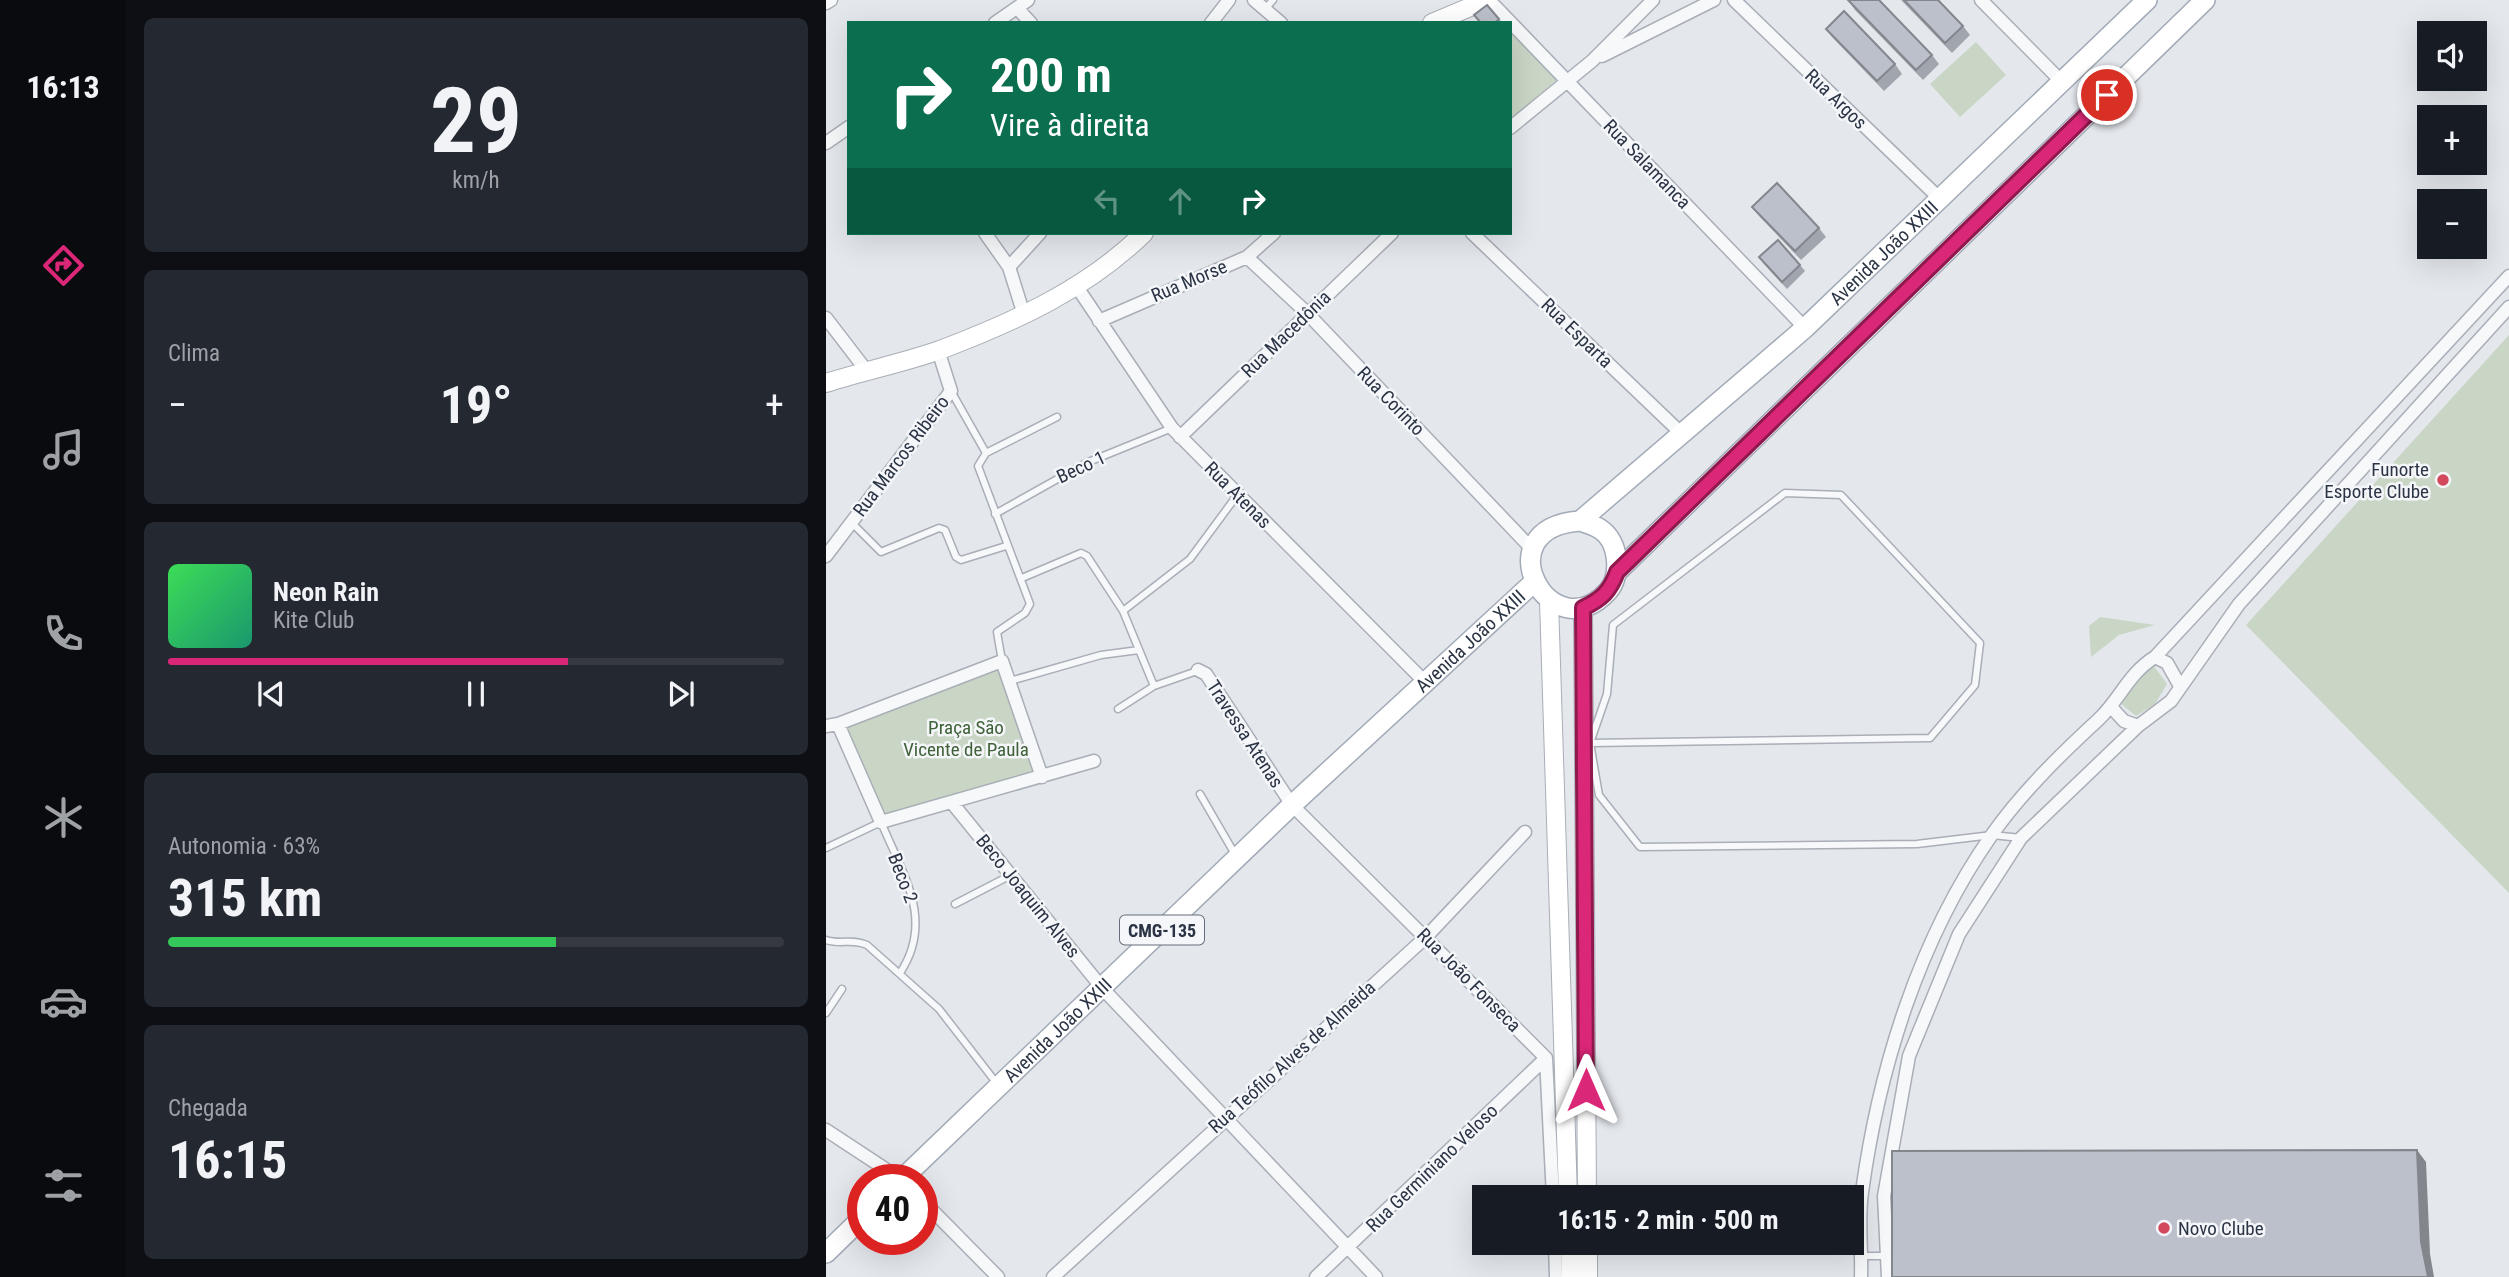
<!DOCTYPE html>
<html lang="pt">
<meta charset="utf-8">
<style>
body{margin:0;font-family:"Roboto Condensed",sans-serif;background:#242831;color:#f1f3f6;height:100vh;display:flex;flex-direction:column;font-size:26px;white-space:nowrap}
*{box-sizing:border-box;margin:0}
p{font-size:23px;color:#9ea1a6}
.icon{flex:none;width:38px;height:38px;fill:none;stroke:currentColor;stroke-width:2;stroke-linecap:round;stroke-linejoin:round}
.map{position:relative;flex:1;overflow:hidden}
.drawer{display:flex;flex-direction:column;gap:18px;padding:18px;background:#0d0f14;width:700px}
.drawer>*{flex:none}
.top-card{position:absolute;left:21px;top:21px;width:665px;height:214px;border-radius:0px;box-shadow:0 7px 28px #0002;background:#0b6e4f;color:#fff;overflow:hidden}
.controls{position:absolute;left:1591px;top:21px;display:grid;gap:14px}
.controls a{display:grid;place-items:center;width:70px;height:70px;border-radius:0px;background:#171b24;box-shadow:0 7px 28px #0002;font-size:35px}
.speed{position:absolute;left:21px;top:1164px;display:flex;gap:14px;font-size:35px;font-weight:700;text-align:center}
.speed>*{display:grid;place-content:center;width:91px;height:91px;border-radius:50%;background:#171b24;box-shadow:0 7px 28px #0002;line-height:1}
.speed .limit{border:10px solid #d22;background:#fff;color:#111}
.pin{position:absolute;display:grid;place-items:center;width:60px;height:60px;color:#fff;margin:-30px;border:4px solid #fff;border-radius:50%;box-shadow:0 2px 7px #0007}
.me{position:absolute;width:77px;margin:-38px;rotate:0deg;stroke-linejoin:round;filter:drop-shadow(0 0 5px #0008)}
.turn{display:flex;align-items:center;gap:24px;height:147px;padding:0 28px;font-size:32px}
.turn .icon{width:91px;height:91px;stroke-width:2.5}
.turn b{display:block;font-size:49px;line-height:60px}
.lanes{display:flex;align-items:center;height:66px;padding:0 28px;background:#0003;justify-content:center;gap:35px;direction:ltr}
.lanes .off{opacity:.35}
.big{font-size:52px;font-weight:700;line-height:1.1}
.drawer .widget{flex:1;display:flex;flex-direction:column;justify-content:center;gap:10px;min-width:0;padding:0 24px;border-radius:10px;background:#242831}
.drawer .dial{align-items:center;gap:0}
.dial b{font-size:91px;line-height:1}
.song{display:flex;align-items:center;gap:21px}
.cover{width:84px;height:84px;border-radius:10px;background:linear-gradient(135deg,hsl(130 70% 55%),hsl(160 70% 35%))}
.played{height:7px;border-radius:4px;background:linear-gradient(90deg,#db2777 65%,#363941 65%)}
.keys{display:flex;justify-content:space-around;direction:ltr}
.heat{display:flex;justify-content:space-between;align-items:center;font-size:38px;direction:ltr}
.charge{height:10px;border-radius:5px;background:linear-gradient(90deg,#34c759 63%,#363941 0)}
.trip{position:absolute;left:646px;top:1185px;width:392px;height:70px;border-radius:0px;background:#171b24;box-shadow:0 7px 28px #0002;font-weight:700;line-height:70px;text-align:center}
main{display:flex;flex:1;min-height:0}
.menu{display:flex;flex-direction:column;width:126px;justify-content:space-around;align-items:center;background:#090b0e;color:#9ea1a6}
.menu .icon{width:49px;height:49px}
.menu .active{color:#db2777}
.menu b{font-size:32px;color:#f1f3f6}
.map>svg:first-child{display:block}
.green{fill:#c9d6c5}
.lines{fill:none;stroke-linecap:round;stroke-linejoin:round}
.lane-casing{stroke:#a9aeb7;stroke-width:9}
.street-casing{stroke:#a9aeb7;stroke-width:15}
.secondary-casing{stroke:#a9aeb7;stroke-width:20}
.primary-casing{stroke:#a3abb8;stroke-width:22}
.lane{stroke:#f7f8fa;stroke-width:6}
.street{stroke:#f7f8fa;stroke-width:12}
.secondary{stroke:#fff;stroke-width:18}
.primary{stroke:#fff;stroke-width:19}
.wall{fill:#a1a5ae}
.shaded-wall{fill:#83868d}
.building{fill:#bbc0ca;stroke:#83868d;stroke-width:2}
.route-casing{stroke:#8e194d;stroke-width:18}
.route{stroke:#db2777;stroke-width:12}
.poi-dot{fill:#d1495b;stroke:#f4f6f9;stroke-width:2.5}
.labels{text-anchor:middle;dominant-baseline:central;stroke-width:5;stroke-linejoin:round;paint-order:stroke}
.shield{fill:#f4f6f9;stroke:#676e7b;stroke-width:2}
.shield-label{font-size:18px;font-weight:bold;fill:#2b3445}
.street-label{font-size:19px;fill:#2b3445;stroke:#f4f6f9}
.poi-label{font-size:19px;fill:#2b3445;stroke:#f4f6f9;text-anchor:end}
.park-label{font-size:19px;fill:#3f6138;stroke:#f4f6f9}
</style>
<main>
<nav class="menu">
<b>16:13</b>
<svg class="icon active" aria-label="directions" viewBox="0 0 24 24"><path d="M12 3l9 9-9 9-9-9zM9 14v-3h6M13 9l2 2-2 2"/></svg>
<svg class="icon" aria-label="music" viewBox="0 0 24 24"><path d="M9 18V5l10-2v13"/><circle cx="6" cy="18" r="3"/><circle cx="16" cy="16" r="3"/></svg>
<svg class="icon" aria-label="phone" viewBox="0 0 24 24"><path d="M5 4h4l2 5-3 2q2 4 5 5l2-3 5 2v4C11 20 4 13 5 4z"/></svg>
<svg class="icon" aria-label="climate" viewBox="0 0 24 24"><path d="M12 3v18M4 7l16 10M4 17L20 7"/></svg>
<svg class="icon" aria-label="car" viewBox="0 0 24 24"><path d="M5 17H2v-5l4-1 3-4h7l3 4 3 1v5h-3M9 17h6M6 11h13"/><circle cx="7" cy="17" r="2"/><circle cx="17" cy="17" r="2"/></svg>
<svg class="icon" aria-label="filters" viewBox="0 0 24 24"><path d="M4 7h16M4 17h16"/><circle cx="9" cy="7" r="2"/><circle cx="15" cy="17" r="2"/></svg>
</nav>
<section class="drawer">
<div class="widget dial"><b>29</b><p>km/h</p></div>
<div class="widget"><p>Clima</p>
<div class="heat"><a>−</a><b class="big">19°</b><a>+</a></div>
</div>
<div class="widget">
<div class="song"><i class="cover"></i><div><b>Neon Rain</b><p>Kite Club</p></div></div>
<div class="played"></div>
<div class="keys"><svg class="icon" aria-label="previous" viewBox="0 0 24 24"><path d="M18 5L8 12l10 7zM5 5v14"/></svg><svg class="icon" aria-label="pause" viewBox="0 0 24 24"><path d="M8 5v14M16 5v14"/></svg><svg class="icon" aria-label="next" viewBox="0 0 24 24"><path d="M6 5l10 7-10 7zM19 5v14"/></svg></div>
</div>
<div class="widget"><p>Autonomia · 63%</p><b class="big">315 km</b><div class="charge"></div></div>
<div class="widget"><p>Chegada</p><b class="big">16:15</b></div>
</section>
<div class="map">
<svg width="1683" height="1277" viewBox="0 0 1683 1277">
<rect width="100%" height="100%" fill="#e4e7ec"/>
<path class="green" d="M 684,27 L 734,77 L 684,120 Z
M 1150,42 L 1180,75 L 1134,117 L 1104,84 Z
M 1683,335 L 1683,893 L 1420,625 Z
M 1274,617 L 1329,625 L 1293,635 L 1265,657 L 1263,626 Z
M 176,661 L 216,777 L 55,822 L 12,724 Z
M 1327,665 L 1341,684 L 1329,704 L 1310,716 L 1294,703 L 1304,681 Z"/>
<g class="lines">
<g class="lane-casing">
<path id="lane" d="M 439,9 L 447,0
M 125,391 L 160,453
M 169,514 L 260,463 L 346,428
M 26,523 L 55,552 L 113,528 L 119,530 L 130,557 L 135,560 L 180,546
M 196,578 L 255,553 L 261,556 L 297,611 L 328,686
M 297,611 L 364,559 L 412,494
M 176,661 L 171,632 L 199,613 L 204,604 L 152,466 L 160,453 L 231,417
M 184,681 L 275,655 L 313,650
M 292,709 L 328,686 L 371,671
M 764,743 L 1104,738 L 1149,685 L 1154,643 L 1015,495 L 959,493 L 787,625 L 781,694 L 764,743 L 773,795 L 814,847 L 1091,844 L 1166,835 L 1195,838
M 374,794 L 410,856
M 0,848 L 55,822 C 77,875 109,920 74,973
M 129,904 L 185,875
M 0,940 C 15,945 26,938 41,945 L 113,1009 L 172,1085
M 0,1013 L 16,989
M 1036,1256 L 1062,1256"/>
</g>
<g class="street-casing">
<path id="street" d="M 428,0 L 455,23
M 663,0 L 979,328
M 908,0 L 1113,198
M 1155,0 L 1235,81
M 0,3 L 5,0
M 191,8 L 205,23
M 169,23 L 202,0
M 385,23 L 403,0
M 776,56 L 888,0
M 684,128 L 766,61 L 827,0
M 0,143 L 23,127
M 159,233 L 183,267 L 198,315
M 646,233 L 856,434
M 421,257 L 481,313 L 706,549
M 183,267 L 214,233
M 251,287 L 346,428 L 599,682
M 0,318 L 40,370
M 273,321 L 421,257 L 448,233
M 354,437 L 566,233
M 0,556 L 125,391 L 112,350
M 1329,657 L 1341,663 L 1354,686
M 372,670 L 380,674 L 466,805 L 720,1058 L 727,1197
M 1285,707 L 1298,721 L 1312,726
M 12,724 L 55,822 L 268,761
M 0,726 L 12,724 L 176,661 L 216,777
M 127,804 L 277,989 L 550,1277
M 0,1130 L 76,1180
M 96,1200 L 172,1277
M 729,1242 L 730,1277
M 227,1277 L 600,937 L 699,832
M 490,1277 L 720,1058
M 1035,1277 C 1036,1249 1032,1219 1036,1192 C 1053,1068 1093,939 1165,836 C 1195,793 1235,754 1273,719 C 1294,699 1303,673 1329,657 L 1683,276
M 1062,1277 L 1058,1196 L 1083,1056 L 1133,934 L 1195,838 L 1312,726 L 1345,701 L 1413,604 L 1683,307"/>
</g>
<g class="secondary-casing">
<path id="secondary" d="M 606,23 L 661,0
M 0,383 C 37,371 77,363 114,350 C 188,322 261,289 318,233
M 723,601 L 742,1197
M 757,608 L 761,1197
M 744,1242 L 745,1277
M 762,1242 L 762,1277"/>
</g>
<g class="primary-casing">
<g id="primary">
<path id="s1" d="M 754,521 C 760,523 768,525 774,529 C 793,541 796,575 782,591 C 726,654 655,528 754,521 L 979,328 L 1321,0"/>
<path d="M 791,572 L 1379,0"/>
<path id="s2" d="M 75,1180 L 466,805 L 707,583"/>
<path d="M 0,1253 L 37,1217"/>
</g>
</g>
<use href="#lane" class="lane"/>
<use href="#street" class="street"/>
<use href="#secondary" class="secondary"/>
<use href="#primary" class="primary"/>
</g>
<path class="wall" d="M 1022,0 L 1106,55 L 1113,64 L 1097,80 L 1029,10 Z
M 1075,0 L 1112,0 L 1137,26 L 1144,35 L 1126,53 Z
M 1000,29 L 1069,64 L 1076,74 L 1058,91 L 1007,38 Z
M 926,207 L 993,228 L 1000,237 L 975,260 L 933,216 Z
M 933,257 L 974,265 L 979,271 L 961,289 L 938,264 Z"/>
<path class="shaded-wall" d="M 1591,1150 L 1600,1162 L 1604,1254 L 1608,1277 L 1602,1277 L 1595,1242 Z"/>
<path class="building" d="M 1022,0 L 1053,0 L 1106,55 L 1090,70 Z
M 1078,0 L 1112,0 L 1137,26 L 1119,43 Z
M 661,5 L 673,19 L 669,23 L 655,23 L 648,15 Z
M 1018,11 L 1069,64 L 1051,81 L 1000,29 Z
M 951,183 L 993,228 L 969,251 L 926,207 Z
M 952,240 L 974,265 L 956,282 L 933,257 Z
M 1591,1150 L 1595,1242 L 1602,1277 L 1066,1277 L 1066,1151 Z"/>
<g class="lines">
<g class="route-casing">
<path id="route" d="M 760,1090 L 757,608 C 776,599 784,591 791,572 L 1281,95"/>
</g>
<use href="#route" class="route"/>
</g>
<g class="poi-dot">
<circle cx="1617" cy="480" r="7"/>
<circle cx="1338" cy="1228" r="7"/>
</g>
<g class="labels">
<rect class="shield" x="294" y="915.5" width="84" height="29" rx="5"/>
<g class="shield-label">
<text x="336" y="930">CMG-135</text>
</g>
<g class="street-label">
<text transform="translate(1010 99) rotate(44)">Rua Argos</text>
<text transform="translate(821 164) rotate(46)">Rua Salamanca</text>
<text stroke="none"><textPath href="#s1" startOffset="677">Avenida João XXIII</textPath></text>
<text transform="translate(363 281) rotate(-23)">Rua Morse</text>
<text transform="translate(751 333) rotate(44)">Rua Esparta</text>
<text transform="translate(460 334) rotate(-44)">Rua Macedônia</text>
<text transform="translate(565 401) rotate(46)">Rua Corinto</text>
<text transform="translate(75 456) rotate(-53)">Rua Marcos Ribeiro</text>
<text transform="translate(255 467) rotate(-25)">Beco 1</text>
<text transform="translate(412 495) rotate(45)">Rua Atenas</text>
<text stroke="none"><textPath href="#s2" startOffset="784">Avenida João XXIII</textPath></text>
<text transform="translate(419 734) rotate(57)">Travessa Atenas</text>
<text transform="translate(77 878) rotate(69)">Beco 2</text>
<text transform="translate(202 896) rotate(51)">Beco Joaquim Alves</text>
<text transform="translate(643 980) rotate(45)">Rua João Fonseca</text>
<text stroke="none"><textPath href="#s2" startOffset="217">Avenida João XXIII</textPath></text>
<text transform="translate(466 1057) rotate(-42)">Rua Teófilo Alves de Almeida</text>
<text transform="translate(606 1168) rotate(-44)">Rua Germiniano Veloso</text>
</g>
<g class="poi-label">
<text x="1603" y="469">Funorte<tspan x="1603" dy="22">Esporte Clube</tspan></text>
<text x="1352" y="1228" text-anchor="start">Novo Clube</text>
</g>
<g class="park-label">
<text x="140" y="727">Praça São<tspan x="140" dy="22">Vicente de Paula</tspan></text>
</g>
</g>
</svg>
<div class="controls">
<a><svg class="icon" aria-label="sound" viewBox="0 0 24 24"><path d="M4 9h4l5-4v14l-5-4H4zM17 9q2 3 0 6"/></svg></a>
<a>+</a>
<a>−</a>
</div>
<div class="speed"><div class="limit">40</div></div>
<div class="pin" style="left:1281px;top:95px;background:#d93025"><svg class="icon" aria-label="arrive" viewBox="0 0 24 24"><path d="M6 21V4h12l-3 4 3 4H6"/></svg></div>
<svg class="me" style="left:760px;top:1090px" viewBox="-20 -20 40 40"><path d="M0-17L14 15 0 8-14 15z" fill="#db2777" stroke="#fff" stroke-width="4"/></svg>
<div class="trip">16:15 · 2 min · 500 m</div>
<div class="top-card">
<div class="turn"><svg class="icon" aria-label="right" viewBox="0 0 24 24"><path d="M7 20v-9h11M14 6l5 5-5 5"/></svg><div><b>200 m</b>Vire à direita</div></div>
<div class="lanes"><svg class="icon off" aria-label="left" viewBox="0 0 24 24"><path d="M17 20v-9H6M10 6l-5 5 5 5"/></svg><svg class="icon off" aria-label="ahead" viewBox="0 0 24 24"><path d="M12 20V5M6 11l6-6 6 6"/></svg><svg class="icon" aria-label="right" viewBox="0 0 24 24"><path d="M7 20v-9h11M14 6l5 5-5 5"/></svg></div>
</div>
</div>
</main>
